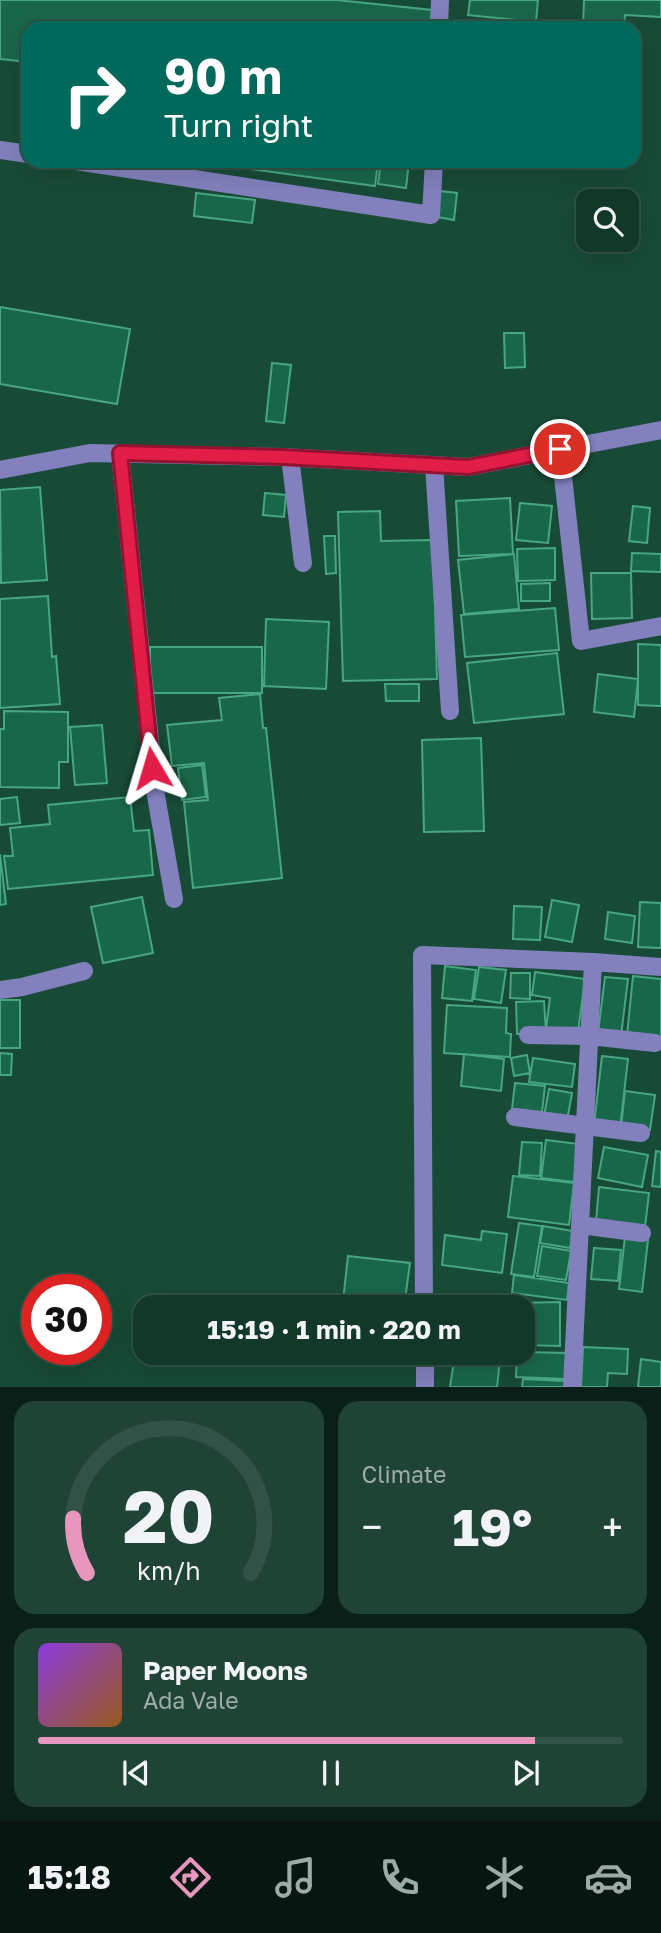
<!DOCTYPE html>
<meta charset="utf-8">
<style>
body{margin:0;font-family:"Golos Text",sans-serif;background:#1f4335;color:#f1f3f6;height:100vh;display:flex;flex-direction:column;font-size:26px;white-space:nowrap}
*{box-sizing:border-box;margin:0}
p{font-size:23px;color:#9caca8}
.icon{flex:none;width:38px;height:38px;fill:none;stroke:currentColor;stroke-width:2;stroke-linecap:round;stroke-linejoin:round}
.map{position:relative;height:1387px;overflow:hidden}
.panel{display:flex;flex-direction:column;gap:14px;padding:14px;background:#0a1f17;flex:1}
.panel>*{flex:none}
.guide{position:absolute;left:21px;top:21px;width:620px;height:147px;border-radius:21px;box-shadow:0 7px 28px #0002,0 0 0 2px #315246;background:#00695c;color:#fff;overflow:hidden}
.fabs{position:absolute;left:576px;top:189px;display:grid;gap:14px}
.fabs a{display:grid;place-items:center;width:63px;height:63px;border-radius:14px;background:#123829;box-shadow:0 7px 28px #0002,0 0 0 2px #315246;font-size:35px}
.speed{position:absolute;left:21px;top:1274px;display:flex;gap:14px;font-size:35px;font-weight:700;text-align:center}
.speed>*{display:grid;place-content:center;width:91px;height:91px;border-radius:50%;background:#123829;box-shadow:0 7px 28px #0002,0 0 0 2px #315246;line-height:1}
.speed .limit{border:10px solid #d22;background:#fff;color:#111}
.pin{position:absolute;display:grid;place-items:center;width:60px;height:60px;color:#fff;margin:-30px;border:4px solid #fff;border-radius:50%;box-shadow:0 2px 7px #0007}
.me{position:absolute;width:77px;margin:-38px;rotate:353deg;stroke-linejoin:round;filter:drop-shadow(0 0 5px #0008)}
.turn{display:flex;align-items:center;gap:24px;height:147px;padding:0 28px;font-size:32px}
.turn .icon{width:91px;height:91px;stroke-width:2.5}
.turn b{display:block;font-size:49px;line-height:60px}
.big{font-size:52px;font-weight:700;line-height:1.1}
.panel .widget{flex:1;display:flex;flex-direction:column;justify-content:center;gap:10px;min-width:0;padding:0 24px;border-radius:21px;background:#1f4335}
.panel .dial{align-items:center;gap:0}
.dial svg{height:182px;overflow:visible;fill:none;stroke:#315246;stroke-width:7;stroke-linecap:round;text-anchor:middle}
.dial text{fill:#f1f3f6;stroke:none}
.song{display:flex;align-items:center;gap:21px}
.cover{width:84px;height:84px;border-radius:10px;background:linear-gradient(135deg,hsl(270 70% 55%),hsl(30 70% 35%))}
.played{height:7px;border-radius:4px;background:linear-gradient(90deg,#e797bd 85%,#315246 85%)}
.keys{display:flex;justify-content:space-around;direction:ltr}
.heat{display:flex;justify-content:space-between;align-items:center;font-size:38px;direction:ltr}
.panel .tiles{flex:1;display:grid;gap:14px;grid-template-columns:1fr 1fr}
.widget:last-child{grid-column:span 2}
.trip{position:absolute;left:133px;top:1295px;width:402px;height:70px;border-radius:21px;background:#123829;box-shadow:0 7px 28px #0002,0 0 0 2px #315246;font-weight:700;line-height:70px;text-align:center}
.dock{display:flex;height:112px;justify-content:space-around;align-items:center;background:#071610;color:#9caca8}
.dock .icon{width:49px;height:49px}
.dock .on{color:#e797bd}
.dock b{font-size:32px;color:#f1f3f6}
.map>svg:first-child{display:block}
.building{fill:#19674a;stroke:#47a781;stroke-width:2}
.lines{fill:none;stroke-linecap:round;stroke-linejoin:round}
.minor{stroke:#8281bd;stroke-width:18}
.route-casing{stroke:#92132f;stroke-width:18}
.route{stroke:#e11d48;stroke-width:12}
</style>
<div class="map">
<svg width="661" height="1387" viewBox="0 0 661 1387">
<rect width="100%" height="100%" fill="#184b37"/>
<path class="building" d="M 0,0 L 337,0 L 432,10 L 430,28 L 28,28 L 28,62 L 0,59 Z
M 470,0 L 538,0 L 536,22 L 468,15 Z
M 584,0 L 661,0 L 661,17 L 625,15 L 624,28 L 583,27 Z
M 191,161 L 378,161 L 375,186 Z
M 381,161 L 409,161 L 406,188 L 378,184 Z
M 440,191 L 457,193 L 454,220 L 437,217 Z
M 196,193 L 255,200 L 252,223 L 194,216 Z
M 0,307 L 130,329 L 117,404 L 0,384 Z
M 504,333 L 524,333 L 525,367 L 505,368 Z
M 272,363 L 291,365 L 284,423 L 266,421 Z
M 40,487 L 47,580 L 1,583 L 0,490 Z
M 265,493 L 286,495 L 284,517 L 263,515 Z
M 510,498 L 513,554 L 459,556 L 456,501 Z
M 520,503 L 552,506 L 548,543 L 516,540 Z
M 633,506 L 650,508 L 647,543 L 629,541 Z
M 380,511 L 381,541 L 433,540 L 437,679 L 343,681 L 338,512 Z
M 324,536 L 335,536 L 336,573 L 326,574 Z
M 555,548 L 555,580 L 518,581 L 517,549 Z
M 632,553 L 661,554 L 661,572 L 631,571 Z
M 514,554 L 519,609 L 464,614 L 458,560 Z
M 591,573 L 631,573 L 632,618 L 592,619 Z
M 550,583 L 550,601 L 521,601 L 521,584 Z
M 48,596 L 52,657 L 56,656 L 60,704 L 0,708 L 0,599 Z
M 555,608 L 559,650 L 465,657 L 461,615 Z
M 266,619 L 329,622 L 326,689 L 264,686 Z
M 638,644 L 661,645 L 661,706 L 638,705 Z
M 150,647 L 262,647 L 262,693 L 150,693 Z
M 557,653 L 564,714 L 474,723 L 467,663 Z
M 598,674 L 638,679 L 634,717 L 594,712 Z
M 385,684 L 419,684 L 419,701 L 386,701 Z
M 260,694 L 263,728 L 266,728 L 282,878 L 193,888 L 184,802 L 208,800 L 204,763 L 172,766 L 167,725 L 222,720 L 219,698 Z
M 4,711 L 68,712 L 68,762 L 59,762 L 59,788 L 0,787 L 0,729 L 4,729 Z
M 102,725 L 107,783 L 75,785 L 70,727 Z
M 481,738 L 484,831 L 424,832 L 422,740 Z
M 202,765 L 206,797 L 182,800 L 178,768 Z
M 17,797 L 20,823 L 0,825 L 0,799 Z
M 130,797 L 134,831 L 149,830 L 153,875 L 8,889 L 4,856 L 13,856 L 10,828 L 50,824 L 48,805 Z
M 0,854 L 6,904 L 0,905 Z
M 142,897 L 153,953 L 103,963 L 91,907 Z
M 552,900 L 579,905 L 572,942 L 545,937 Z
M 640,902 L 661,903 L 661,948 L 638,947 Z
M 514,906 L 542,907 L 540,940 L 513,939 Z
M 608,912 L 635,916 L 632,943 L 605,939 Z
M 445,966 L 476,970 L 472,1001 L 442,998 Z
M 479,967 L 506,970 L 501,1003 L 474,999 Z
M 535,972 L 585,979 L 578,1032 L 546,1028 L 550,998 L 532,995 Z
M 511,973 L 530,973 L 530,999 L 510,998 Z
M 633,976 L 661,979 L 661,1039 L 627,1035 Z
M 605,977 L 628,979 L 621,1036 L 598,1033 Z
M 0,1000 L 20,1000 L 20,1048 L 0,1048 Z
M 544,1001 L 546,1033 L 517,1034 L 516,1002 Z
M 447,1005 L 507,1008 L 506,1033 L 511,1034 L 510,1057 L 444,1053 Z
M 0,1053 L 12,1054 L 11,1075 L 0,1075 Z
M 464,1054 L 504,1059 L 501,1091 L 461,1086 Z
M 527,1055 L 530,1073 L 514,1076 L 511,1058 Z
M 602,1056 L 628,1059 L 620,1128 L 594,1125 Z
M 533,1058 L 575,1064 L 572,1087 L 529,1082 Z
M 515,1083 L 545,1086 L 542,1112 L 512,1109 Z
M 549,1089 L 572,1093 L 567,1121 L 544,1116 Z
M 625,1091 L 655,1095 L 650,1130 L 621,1127 Z
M 546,1140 L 579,1144 L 574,1182 L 541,1178 Z
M 522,1142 L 542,1143 L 540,1176 L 519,1175 Z
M 604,1147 L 648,1155 L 642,1187 L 598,1178 Z
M 656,1151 L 661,1152 L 661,1187 L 652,1186 Z
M 513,1176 L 574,1183 L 569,1225 L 508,1217 Z
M 599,1187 L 649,1193 L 645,1227 L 596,1221 Z
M 519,1223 L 542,1226 L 534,1277 L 511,1274 Z
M 543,1226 L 573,1231 L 570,1248 L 540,1243 Z
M 482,1231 L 507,1234 L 502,1273 L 442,1265 L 445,1235 L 481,1240 Z
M 625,1237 L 648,1240 L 642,1292 L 619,1289 Z
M 542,1246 L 571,1251 L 566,1280 L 537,1276 Z
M 594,1248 L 621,1250 L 618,1281 L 591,1279 Z
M 348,1256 L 410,1263 L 404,1307 L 343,1301 Z
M 514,1275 L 569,1283 L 567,1300 L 512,1293 Z
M 560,1302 L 560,1346 L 523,1345 L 523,1307 L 514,1307 L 514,1303 Z
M 583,1347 L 628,1349 L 627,1374 L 608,1373 L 607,1387 L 581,1387 Z
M 523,1352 L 567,1353 L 566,1379 L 516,1377 L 517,1353 Z
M 455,1354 L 500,1360 L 497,1387 L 450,1387 Z
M 641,1359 L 661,1362 L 661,1387 L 638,1387 Z
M 523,1379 L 565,1381 L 565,1387 L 522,1387 Z"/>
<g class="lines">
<path class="minor" d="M 439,28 L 440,0
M 0,150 L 28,154
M 76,161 L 431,215 L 434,161
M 560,449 L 581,641 L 661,626
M 120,453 L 155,790 L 174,899
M 290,457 L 303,563
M 434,465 L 450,711
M 0,470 L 90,453 L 283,457 L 468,467 L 661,430
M 0,990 L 22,987 L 84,971
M 528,1035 L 589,1036 L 655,1043
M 515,1117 L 641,1133
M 580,1225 L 642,1233
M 424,1307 L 422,955 L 593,962 L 661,967
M 425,1353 L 425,1387
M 572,1387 L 593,962"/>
</g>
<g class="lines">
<g class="route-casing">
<path id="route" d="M 152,768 L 120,453 L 283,457 L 468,467 L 560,449"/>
</g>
<use href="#route" class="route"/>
</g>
</svg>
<div class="fabs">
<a><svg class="icon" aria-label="search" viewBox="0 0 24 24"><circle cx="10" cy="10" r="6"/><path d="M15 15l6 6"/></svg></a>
</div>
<div class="speed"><div class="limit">30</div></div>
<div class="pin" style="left:560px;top:449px;background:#d93025"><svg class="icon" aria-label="arrive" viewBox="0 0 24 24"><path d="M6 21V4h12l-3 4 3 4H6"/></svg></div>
<svg class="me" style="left:152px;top:768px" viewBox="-20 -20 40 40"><path d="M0-17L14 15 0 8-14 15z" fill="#e11d48" stroke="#fff" stroke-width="4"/></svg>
<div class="trip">15:19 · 1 min · 220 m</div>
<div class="guide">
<div class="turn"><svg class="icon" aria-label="right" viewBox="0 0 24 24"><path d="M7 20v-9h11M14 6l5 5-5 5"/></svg><div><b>90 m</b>Turn right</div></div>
</div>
</div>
<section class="panel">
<div class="tiles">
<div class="widget dial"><svg viewBox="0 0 100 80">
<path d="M14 69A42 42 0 1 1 86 69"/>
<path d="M14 69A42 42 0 0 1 8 45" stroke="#e797bd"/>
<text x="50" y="56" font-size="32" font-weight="700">20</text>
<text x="50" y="72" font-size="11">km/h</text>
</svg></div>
<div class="widget"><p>Climate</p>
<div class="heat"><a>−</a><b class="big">19°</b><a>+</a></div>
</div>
<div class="widget">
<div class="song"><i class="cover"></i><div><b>Paper Moons</b><p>Ada Vale</p></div></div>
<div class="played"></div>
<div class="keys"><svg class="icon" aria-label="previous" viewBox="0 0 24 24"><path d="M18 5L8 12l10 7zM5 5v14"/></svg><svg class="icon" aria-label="pause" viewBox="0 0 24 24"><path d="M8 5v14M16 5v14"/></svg><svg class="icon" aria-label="next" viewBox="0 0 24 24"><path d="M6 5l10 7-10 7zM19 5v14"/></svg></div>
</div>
</div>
</section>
<nav class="dock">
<b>15:18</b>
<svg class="icon on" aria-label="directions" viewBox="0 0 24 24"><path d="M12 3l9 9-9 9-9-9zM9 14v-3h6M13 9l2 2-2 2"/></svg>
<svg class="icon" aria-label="music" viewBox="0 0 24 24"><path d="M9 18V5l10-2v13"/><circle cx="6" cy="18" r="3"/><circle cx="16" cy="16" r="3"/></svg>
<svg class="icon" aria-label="phone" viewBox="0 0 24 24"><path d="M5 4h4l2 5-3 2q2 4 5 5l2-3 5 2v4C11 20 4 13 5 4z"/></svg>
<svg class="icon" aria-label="climate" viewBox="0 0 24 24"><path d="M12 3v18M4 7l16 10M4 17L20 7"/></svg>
<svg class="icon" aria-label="car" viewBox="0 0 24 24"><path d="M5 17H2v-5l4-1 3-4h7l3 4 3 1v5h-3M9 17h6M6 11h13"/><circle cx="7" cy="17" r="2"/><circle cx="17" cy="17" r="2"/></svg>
</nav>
